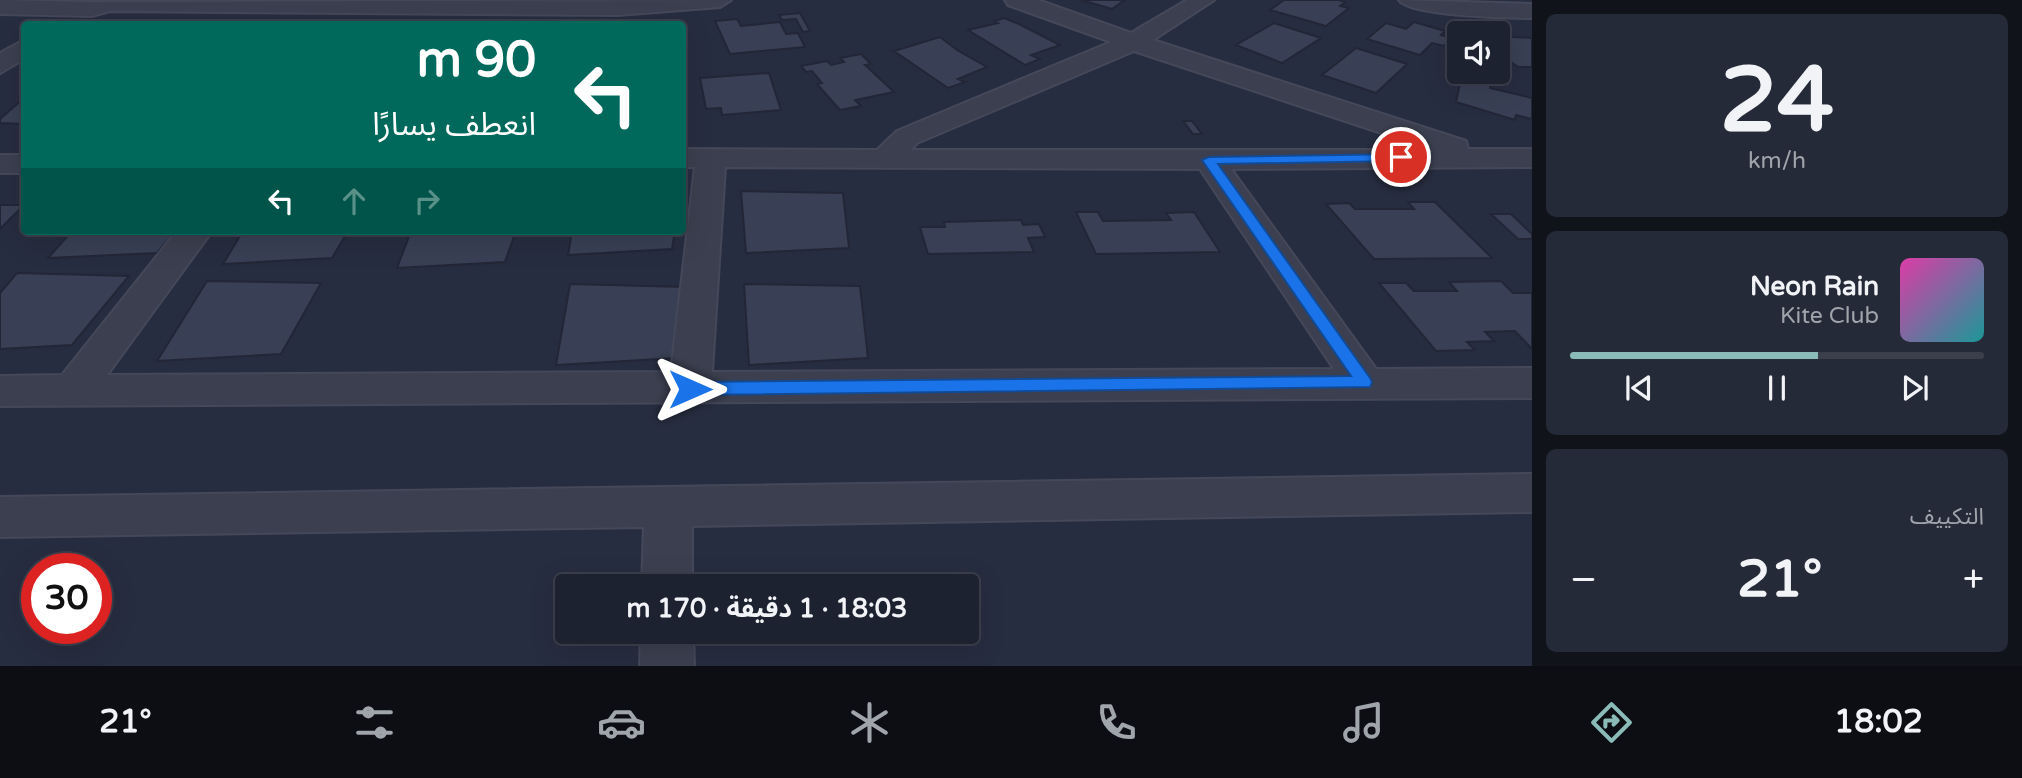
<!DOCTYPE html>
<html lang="ar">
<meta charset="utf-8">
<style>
body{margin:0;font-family:"Varela Round","Noto Sans Arabic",sans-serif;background:#252a38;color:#f1f3f6;direction:rtl;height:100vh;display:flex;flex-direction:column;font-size:26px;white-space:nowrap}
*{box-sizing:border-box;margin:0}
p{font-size:23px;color:#a0a4ab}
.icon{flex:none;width:38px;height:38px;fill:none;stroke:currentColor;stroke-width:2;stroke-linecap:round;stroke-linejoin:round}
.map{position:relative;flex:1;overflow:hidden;direction:ltr}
.sheet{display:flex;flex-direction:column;gap:14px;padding:14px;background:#10131a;width:490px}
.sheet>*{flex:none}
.banner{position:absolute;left:21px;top:21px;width:665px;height:214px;border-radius:7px;box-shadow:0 7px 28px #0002,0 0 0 2px #3b3f4c;direction:rtl;background:#00695c;color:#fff;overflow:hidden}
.tools{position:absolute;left:1447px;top:21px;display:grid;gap:14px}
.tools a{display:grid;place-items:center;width:63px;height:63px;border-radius:7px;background:#1d2230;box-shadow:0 7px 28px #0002,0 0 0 2px #3b3f4c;font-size:35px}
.speed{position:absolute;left:21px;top:553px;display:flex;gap:14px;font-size:35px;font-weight:700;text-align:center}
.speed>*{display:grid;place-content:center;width:91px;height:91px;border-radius:50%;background:#1d2230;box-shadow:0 7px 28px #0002,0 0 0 2px #3b3f4c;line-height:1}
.speed .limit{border:10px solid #d22;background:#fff;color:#111}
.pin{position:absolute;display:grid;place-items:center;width:60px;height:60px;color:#fff;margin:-30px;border:4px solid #fff;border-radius:50%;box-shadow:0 2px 7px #0007}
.me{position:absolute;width:77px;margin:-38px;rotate:90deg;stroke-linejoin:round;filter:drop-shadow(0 0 5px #0008)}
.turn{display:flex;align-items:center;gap:24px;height:147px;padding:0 35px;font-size:32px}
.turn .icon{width:91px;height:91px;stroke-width:2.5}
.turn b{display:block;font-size:49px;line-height:60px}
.lanes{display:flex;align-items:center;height:66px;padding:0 35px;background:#0003;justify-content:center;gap:35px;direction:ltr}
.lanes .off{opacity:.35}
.big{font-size:52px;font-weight:700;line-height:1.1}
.sheet .widget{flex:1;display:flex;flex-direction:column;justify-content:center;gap:10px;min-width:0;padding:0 24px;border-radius:10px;background:#252a38}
.sheet .dial{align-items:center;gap:0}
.dial b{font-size:91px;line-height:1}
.song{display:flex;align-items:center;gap:21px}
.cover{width:84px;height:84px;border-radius:10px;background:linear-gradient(135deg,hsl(320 70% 55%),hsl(180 70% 35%))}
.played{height:7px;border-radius:4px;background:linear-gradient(90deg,#8bbbb9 60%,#3b3f4c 60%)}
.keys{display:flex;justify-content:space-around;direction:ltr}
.heat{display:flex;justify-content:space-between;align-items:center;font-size:38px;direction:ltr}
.trip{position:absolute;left:555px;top:574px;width:424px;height:70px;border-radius:7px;background:#1d2230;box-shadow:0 7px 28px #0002,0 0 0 2px #3b3f4c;font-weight:700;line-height:70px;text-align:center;direction:rtl}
.tab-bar{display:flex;height:112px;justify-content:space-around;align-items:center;background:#0c0e13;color:#a0a4ab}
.tab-bar .icon{width:49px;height:49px}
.tab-bar .active{color:#8bbbb9}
.tab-bar b{font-size:32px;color:#f1f3f6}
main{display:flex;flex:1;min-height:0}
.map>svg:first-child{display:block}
.building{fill:#394055;stroke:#222637;stroke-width:2}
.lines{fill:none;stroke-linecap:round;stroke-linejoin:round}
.minor-casing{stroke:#444859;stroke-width:4}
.minor{fill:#3b3f4f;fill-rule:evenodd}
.route{fill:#1a73e8;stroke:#114b97;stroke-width:2}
</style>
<main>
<section class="sheet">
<div class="widget dial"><b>24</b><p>km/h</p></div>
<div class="widget">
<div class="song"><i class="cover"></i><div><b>Neon Rain</b><p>Kite Club</p></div></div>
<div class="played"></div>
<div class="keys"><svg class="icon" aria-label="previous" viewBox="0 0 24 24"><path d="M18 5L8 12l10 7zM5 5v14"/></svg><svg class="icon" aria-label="pause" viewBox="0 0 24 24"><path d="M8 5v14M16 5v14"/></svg><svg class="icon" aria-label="next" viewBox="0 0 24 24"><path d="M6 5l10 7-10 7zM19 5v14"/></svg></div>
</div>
<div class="widget"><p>التكييف</p>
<div class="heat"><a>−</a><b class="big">21°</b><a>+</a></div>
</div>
</section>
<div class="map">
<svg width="1532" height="666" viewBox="0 0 1532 666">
<rect width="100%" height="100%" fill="#272d40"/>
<path class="building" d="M 1081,0 L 1125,0 L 1112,9 Z
M 1284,0 L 1339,0 L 1345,2 L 1340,6 L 1349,8 L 1326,26 L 1270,10 Z
M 800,13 L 810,31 L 803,32 L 796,19 L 782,20 L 779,15 Z
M 1004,18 L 1019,24 L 1060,45 L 1031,55 L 1040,59 L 1025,65 L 968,30 L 998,23 L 995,21 Z
M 737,19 L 741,26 L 780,22 L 786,34 L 798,33 L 805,47 L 730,54 L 715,21 Z
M 1414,22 L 1445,31 L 1441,35 L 1452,38 L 1444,46 L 1432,43 L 1420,55 L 1367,39 L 1386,23 L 1406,29 Z
M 1274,23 L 1321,38 L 1282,63 L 1236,45 Z
M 1498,36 L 1532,38 L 1532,67 L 1518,67 L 1498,53 Z
M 940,37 L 957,50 L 987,67 L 958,79 L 965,82 L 948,88 L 894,51 Z
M 1356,48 L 1407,64 L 1376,93 L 1322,75 Z
M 861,54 L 871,64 L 865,65 L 894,92 L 855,100 L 861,106 L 840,110 L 817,84 L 822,83 L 812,71 L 806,72 L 801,66 L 827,61 L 831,65 L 844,62 L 840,58 Z
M 769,73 L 781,110 L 722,115 L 721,108 L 706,109 L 700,78 Z
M 1462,74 L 1491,81 L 1490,88 L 1532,98 L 1532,119 L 1516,115 L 1515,120 L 1456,102 Z
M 24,98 L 24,124 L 0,123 L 0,119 Z
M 1183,121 L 1192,121 L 1202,134 L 1193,134 Z
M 741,191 L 843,193 L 849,248 L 746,253 Z
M 1408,202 L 1435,202 L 1492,258 L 1374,259 L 1326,204 L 1349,203 L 1355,209 L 1414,209 Z
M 0,205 L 24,205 L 0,229 Z
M 1076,212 L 1098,212 L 1103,221 L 1171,220 L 1166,213 L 1194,212 L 1220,252 L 1096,254 Z
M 1491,214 L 1511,214 L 1532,234 L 1532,239 L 1518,239 Z
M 1021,220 L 1023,225 L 1039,224 L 1045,237 L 1028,238 L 1034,252 L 928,254 L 920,227 L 945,227 L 944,222 Z
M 72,231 L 176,231 L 157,253 L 48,258 Z
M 243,231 L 348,231 L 332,258 L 223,264 Z
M 411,231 L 516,231 L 505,262 L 397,268 Z
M 572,231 L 675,231 L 672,249 L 568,255 Z
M 17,273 L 129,276 L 72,345 L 0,349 L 0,293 Z
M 207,281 L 321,283 L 281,354 L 157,361 Z
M 1501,281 L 1513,293 L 1532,293 L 1532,349 L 1515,331 L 1485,332 L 1494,341 L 1467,342 L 1475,350 L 1436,351 L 1379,283 L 1406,283 L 1414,291 L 1457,291 L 1449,282 Z
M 570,284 L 685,287 L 677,358 L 556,365 Z
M 744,284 L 860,286 L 868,358 L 749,365 Z"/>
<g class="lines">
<g class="minor-casing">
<path id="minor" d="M 0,0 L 92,2 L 731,0 L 720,7 L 618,15 L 110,11 L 92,16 L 0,14 Z
M 1005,0 L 1038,0 L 1131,33 L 1187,0 L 1214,0 L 1153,40 L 1466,141 L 1468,149 L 1532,149 L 1532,167 L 1231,169 L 1376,369 L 1532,368 L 1532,398 L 0,406 L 0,376 L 62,375 L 177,231 L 212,231 L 107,375 L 671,372 L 695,167 L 682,167 L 682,149 L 877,150 L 897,131 L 1111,42 L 1008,5 ZM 1134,51 L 1433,150 L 911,150 L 917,143 ZM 725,167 L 1200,169 L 1334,369 L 712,372 Z
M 1399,0 L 1532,4 L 1532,18 C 1510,18 1410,16 1399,0 Z
M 24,40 L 24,59 L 0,73 L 0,53 Z
M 0,155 L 24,155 L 24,173 L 0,173 Z
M 1532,474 L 1532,512 L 692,526 L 692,586 L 642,586 L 644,527 L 0,537 L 0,497 Z
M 641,632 L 693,632 L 694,666 L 640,666 Z"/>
</g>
<use href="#minor" class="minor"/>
</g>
<path class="route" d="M 1406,154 L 1407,157 L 1401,161 L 1218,164 L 1370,378 L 1372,382 L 1370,387 L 690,395 L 682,389 L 690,382 L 1351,376 L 1202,160 L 1209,157 Z"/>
</svg>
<div class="tools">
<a><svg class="icon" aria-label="sound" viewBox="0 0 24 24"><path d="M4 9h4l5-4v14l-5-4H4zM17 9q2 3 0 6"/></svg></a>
</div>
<div class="speed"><div class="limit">30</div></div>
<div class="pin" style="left:1401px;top:157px;background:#d93025"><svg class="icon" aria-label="arrive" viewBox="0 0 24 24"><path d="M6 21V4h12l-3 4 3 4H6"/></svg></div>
<svg class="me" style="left:690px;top:389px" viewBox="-20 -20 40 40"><path d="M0-17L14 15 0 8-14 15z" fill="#1a73e8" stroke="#fff" stroke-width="4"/></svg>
<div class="trip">18:03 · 1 دقيقة · 170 m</div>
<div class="banner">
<div class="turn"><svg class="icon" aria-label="left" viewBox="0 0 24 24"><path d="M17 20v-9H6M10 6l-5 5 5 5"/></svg><div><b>90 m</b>انعطف يسارًا</div></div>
<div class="lanes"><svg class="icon" aria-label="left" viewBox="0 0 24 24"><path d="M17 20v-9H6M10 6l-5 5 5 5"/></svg><svg class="icon off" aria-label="ahead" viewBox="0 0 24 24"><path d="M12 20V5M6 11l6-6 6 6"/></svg><svg class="icon off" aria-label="right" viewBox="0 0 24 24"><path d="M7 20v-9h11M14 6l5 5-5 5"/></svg></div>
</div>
</div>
</main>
<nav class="tab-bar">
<b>18:02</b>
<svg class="icon active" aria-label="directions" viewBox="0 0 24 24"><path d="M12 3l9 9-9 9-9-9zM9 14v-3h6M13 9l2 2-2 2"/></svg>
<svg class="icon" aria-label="music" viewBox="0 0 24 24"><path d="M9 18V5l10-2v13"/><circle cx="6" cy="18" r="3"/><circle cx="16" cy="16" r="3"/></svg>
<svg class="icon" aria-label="phone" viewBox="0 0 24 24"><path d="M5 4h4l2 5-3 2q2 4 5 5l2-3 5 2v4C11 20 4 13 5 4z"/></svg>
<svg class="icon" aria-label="climate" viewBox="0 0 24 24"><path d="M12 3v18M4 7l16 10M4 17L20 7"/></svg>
<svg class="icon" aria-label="car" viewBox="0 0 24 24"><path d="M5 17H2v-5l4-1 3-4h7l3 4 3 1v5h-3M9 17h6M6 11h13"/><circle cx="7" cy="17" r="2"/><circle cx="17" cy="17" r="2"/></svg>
<svg class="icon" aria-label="filters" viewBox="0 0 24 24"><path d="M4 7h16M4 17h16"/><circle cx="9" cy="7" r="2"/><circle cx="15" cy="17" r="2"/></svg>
<b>21°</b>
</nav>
